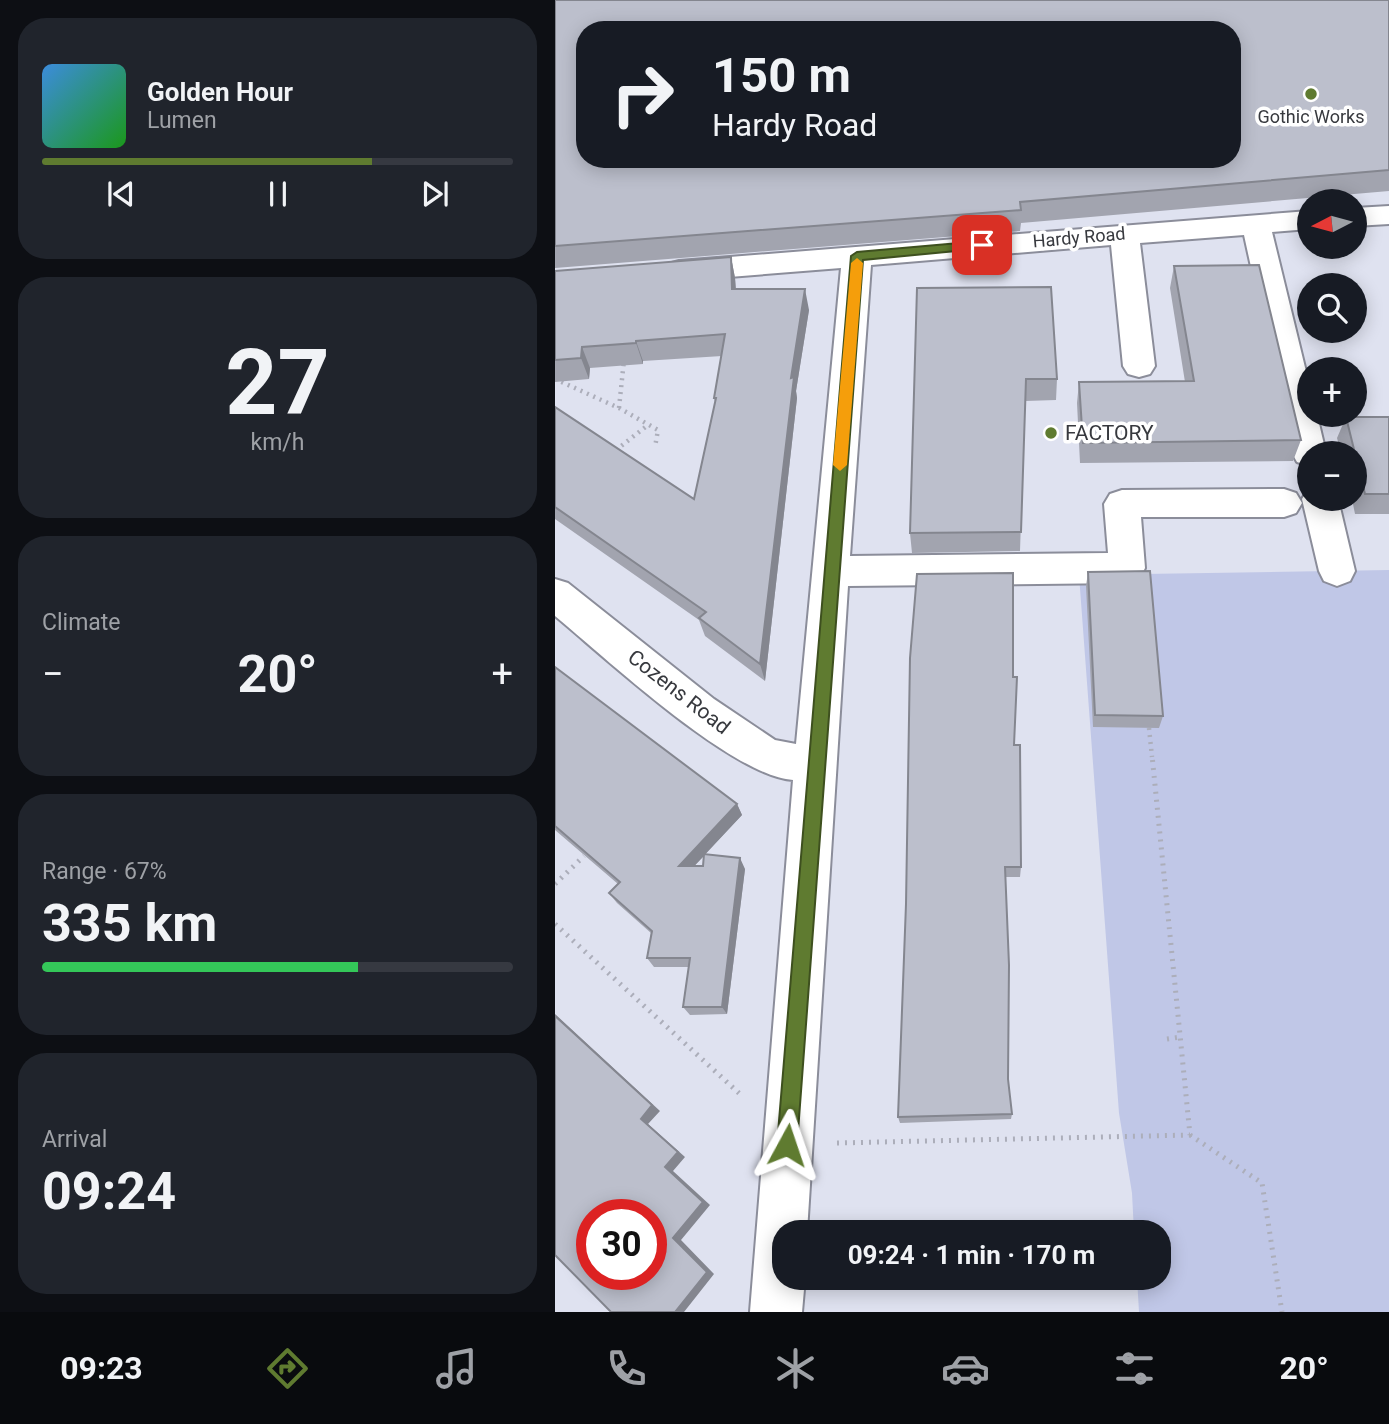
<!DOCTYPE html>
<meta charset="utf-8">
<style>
body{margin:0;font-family:Roboto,sans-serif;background:#20242c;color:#f1f3f6;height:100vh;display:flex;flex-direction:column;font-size:26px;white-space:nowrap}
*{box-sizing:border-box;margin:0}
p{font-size:23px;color:#9ea1a6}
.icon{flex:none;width:38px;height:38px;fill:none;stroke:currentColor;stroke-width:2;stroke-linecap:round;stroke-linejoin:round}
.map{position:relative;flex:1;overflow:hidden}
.side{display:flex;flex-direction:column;gap:18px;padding:18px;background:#0d0f14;width:555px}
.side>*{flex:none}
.hud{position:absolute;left:21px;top:21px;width:665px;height:147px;border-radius:28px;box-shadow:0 4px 18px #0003;background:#171b24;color:#f1f3f6;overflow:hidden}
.needle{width:46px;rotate:264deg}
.controls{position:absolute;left:742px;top:189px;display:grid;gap:14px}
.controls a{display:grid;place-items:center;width:70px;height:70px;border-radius:50%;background:#171b24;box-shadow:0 4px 18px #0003;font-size:35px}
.speed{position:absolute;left:21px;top:1199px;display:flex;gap:14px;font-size:35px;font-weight:700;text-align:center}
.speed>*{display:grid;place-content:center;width:91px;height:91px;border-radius:50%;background:#171b24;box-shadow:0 4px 18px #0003;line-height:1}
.speed .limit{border:10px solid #d22;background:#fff;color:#111}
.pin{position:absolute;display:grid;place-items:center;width:60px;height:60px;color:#fff;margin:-30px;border-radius:14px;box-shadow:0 4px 10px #0006}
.me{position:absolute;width:77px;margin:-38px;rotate:5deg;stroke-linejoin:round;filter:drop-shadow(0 0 5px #0008)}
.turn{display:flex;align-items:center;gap:24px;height:147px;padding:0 21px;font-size:32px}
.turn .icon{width:91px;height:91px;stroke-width:2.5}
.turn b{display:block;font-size:49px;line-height:60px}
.big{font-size:52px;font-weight:700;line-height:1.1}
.side .card{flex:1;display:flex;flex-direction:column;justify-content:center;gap:10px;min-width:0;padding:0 24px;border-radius:28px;background:#20242c}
.side .dial{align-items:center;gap:0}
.dial b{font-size:91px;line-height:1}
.song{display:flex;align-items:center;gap:21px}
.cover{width:84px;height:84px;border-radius:10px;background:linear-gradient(135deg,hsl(210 70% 55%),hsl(120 70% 35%))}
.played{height:7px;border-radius:4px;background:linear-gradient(90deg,#5f7b30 70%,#363941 70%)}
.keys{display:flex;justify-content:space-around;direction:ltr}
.heat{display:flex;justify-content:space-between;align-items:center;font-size:38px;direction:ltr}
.charge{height:10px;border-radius:5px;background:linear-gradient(90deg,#34c759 67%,#363941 0)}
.trip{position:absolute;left:217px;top:1220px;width:399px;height:70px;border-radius:28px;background:#171b24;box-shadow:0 4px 18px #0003;font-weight:700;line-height:70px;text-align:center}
.dock{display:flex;height:112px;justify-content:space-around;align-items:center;background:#090b0e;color:#9ea1a6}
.dock .icon{width:49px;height:49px}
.dock .active{color:#5f7b30}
.dock b{font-size:32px;color:#f1f3f6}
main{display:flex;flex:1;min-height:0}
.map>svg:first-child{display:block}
.green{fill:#c0c7e7}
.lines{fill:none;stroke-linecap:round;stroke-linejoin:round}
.minor-casing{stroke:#8b8d9a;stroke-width:4}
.path-far1{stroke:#acaeba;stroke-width:4.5;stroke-dasharray:2 5;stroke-linecap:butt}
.path{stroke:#acaeba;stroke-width:5;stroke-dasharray:2 6;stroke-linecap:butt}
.minor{fill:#fff;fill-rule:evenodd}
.wall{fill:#a2a4af;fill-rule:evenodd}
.shaded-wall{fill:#84868f}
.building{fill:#bcbfcc;stroke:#84868f;stroke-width:2;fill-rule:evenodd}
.route{fill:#5f7b30;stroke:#3e501f;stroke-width:2}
.slow{fill:#f59e0b}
.poi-dot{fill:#5f7b30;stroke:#fff;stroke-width:2.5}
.labels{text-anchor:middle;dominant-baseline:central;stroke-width:7;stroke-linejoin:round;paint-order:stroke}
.far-poi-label{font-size:18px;fill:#37393e;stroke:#fff}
.far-street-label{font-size:18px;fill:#37393e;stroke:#fff}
.poi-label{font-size:21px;fill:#37393e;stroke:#fff;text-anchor:start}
.street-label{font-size:21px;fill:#37393e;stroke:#fff}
</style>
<main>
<section class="side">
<div class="card">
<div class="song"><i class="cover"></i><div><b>Golden Hour</b><p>Lumen</p></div></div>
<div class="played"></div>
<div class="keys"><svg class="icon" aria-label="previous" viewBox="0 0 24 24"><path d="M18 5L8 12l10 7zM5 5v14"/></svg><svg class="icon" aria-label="pause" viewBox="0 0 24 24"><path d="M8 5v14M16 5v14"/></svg><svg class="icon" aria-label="next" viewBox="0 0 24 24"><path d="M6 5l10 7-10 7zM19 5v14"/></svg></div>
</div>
<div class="card dial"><b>27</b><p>km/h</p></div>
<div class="card"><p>Climate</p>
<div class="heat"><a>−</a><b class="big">20°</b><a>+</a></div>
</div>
<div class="card"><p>Range · 67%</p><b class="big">335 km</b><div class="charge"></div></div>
<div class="card"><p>Arrival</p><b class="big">09:24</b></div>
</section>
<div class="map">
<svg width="835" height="1312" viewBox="0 0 835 1312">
<rect width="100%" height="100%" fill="#dfe2f0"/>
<path class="green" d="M 834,570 L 834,1312 L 584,1312 L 582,1278 L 604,1278 L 604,1232 L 579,1232 L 577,1193 L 564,1113 L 524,575 Z"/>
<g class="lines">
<g class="minor-casing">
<path id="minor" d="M 835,206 L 835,224 L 800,226 L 800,208 Z
M 754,211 L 754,229 L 717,232 L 754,384 L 754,415 L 762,415 L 771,453 L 754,453 L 754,466 L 742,462 L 737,453 L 689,235 L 585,243 L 600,366 L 595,374 L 584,377 L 573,374 L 568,366 L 556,245 L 316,265 L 295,556 L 553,553 L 549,504 L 555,494 L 567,490 L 729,489 L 741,493 L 747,503 L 741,513 L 729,517 L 586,517 L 590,568 L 585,578 L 572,583 L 293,586 L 252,1232 L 229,1232 L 229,1278 L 250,1278 L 247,1312 L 195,1312 L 238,780 C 177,776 51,658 0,616 L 0,579 L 13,583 L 159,699 L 220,740 L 241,744 L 286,268 L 124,281 L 113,278 L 109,271 L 113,264 L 124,261 Z
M 753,489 L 754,499 L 783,499 L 800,571 L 795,581 L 782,586 L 769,581 L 764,571 L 747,499 Z"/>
</g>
<path class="path-far1" d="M 0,379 L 64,408 L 103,430 L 100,447
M 64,408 L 69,360
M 61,450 L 93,425
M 594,728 L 597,757"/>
<path class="path" d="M 0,884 L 29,856
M 0,924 L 186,1095
M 612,1039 L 626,1037
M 635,1135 L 707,1183 L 727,1312
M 282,1143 L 635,1135 L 597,755"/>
<use href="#minor" class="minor"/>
</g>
<path class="wall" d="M 0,0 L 834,0 L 834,191 L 466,223 L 465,231 L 0,268 Z
M 176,257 L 180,278 L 181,289 L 254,310 L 241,391 L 242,398 L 210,681 L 150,636 L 144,620 L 0,519 L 0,407 L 139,499 L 160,402 L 159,398 L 167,356 L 88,361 L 88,364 L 35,368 L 34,379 L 0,382 L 0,271 Z
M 619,266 L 746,440 L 738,461 L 525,463 L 522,403 L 524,382 L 630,382 L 615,288 Z
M 362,288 L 502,379 L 501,400 L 470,401 L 465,551 L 357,553 L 355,533 Z
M 791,417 L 834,417 L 834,514 L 800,514 L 797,499 L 800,499 L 800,453 L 786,453 L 782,438 Z
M 533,572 L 608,716 L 604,728 L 538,727 L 531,586 Z
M 0,667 L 182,804 L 187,815 L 150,854 L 190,869 L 172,1014 L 135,1015 L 128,1007 L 134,967 L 99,967 L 92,958 L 96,933 L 62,903 L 54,893 L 63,884 L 0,830 ZM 149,856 L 148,866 L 139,866 Z
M 458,677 L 459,745 L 466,867 L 465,877 L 450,877 L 453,1079 L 457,1114 L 456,1119 L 345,1123 L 343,1117 Z"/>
<path class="shaded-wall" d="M 176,257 L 180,278 L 182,310 L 177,289 Z
M 250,289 L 254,310 L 241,391 L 242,398 L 210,681 L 205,664 L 236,378 Z
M 81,341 L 88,361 L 88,364 L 81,343 Z
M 27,347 L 35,368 L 34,379 L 26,358 Z
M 182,804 L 187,815 L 130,876 L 124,866 Z
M 185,858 L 190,869 L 172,1014 L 167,1007 Z
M 0,1014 L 105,1111 L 93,1124 L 130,1157 L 118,1171 L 155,1205 L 126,1240 L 159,1274 L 129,1312 L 120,1312 L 118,1238 L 110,1167 L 86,1119 L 0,1016 Z"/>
<path class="building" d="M 0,0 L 834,0 L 834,170 L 465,202 L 466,210 L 0,246 ZM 30,30 L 677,30 L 677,159 L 30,159 Z
M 176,257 L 177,289 L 250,289 L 236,378 L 239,377 L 205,664 L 144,618 L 151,612 L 0,507 L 0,407 L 139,499 L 161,398 L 159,398 L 170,334 L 81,341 L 81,343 L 27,347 L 26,358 L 0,360 L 0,271 Z
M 704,265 L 746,440 L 528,443 L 524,382 L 639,381 L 619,266 Z
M 496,287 L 502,379 L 471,379 L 466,532 L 355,533 L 362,288 Z
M 791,417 L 834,417 L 834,494 L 810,494 Z
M 595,571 L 608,716 L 540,715 L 533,572 Z
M 458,573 L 458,677 L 462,677 L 459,745 L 465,745 L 466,867 L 450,867 L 454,965 L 453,1079 L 457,1114 L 343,1117 L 351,904 L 355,658 L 362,574 Z
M 0,667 L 182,804 L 124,866 L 148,866 L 149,854 L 185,858 L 167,1007 L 128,1007 L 135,958 L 92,958 L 97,931 L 54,893 L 65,882 L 0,826 Z
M 0,1016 L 97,1105 L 86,1119 L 123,1152 L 110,1167 L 148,1202 L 118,1238 L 152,1272 L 120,1312 L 56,1312 L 0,1255 ZM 37,1214 L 96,1214 L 96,1274 L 37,1274 Z"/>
<path class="route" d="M 427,241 L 432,243 L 432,248 L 308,260 L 242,1145 L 239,1152 L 232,1155 L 225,1152 L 222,1145 L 296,256 L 302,252 Z"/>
<path class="slow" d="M 302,258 L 308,263 L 292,465 L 285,471 L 278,465 L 296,263 Z"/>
<g class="poi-dot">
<circle cx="756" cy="94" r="7"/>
<circle cx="496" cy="433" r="7"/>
</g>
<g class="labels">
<g class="far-poi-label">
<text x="756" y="116">Gothic Works</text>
</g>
<g class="far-street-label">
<text transform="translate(524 237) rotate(-5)">Hardy Road</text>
</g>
<g class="poi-label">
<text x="510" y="433">FACTORY</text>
</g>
<g class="street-label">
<text transform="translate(124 692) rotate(38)">Cozens Road</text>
</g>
</g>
</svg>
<div class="controls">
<a><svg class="needle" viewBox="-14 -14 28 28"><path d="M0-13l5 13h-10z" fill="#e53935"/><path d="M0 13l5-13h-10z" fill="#9ea1a6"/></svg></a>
<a><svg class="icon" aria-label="search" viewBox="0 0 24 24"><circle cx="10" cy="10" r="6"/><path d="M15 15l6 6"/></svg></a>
<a>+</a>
<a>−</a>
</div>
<div class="speed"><div class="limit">30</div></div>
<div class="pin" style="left:427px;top:245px;background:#d93025"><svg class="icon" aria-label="arrive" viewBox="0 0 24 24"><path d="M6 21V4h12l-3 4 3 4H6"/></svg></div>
<svg class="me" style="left:232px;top:1145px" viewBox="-20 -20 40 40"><path d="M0-17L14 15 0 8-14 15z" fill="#5f7b30" stroke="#fff" stroke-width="4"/></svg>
<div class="trip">09:24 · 1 min · 170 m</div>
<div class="hud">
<div class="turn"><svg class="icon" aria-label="right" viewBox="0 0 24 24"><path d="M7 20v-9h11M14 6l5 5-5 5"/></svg><div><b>150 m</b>Hardy Road</div></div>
</div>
</div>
</main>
<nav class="dock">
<b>09:23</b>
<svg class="icon active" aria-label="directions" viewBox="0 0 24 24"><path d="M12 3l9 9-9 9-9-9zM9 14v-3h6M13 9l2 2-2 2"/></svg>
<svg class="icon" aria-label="music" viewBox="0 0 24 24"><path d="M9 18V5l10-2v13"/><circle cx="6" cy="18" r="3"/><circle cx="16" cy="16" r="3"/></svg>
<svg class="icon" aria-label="phone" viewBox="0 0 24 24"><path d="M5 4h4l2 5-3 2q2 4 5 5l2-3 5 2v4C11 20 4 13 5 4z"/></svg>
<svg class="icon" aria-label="climate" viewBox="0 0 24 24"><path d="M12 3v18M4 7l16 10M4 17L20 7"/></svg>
<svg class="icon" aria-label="car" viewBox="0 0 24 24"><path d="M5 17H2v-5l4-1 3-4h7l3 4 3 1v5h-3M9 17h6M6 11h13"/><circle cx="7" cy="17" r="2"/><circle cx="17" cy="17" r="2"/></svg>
<svg class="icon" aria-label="filters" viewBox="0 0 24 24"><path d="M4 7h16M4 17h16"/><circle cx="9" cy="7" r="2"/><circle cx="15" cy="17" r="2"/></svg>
<b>20°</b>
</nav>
